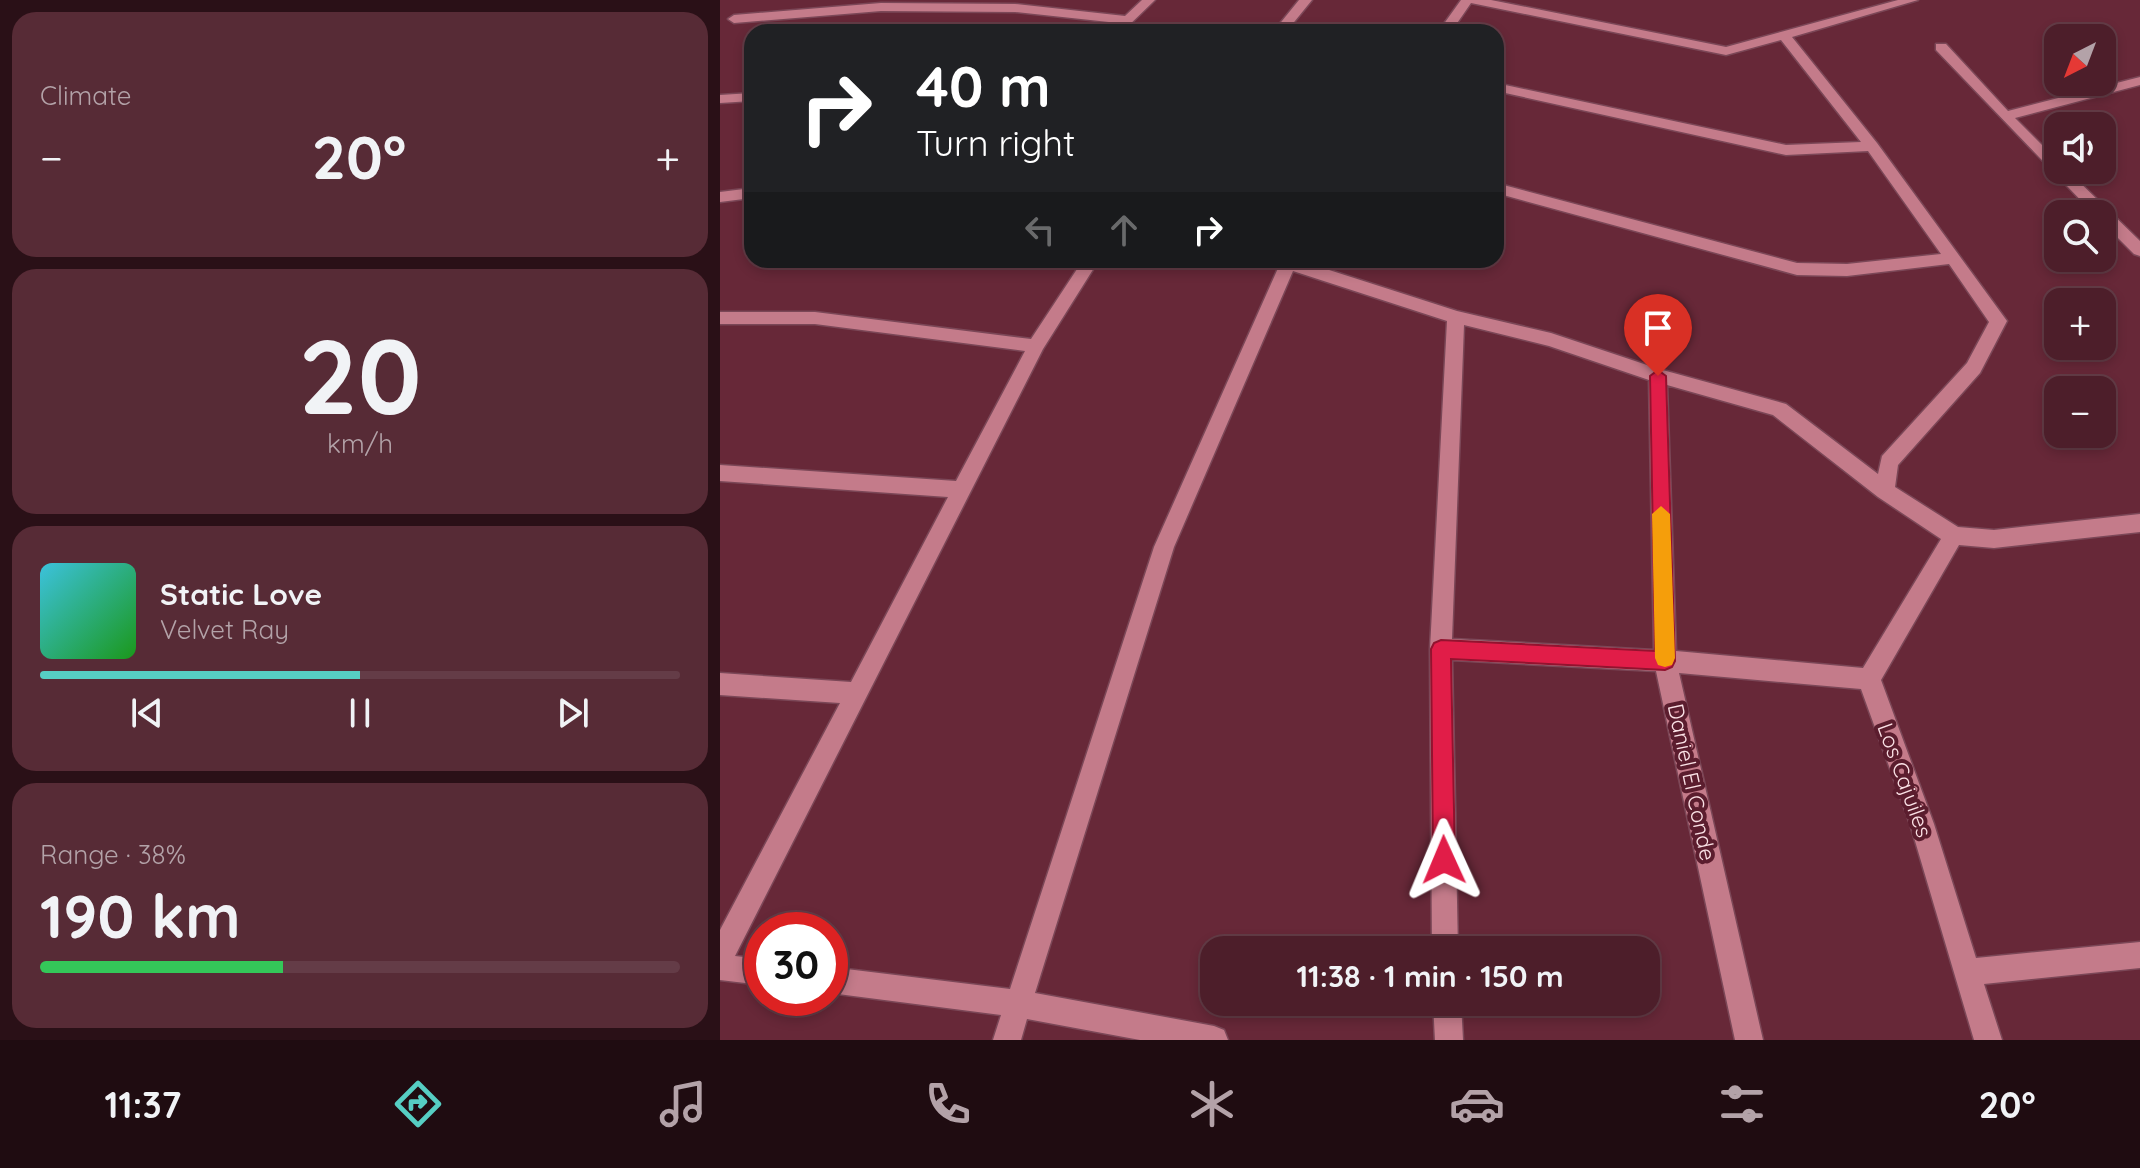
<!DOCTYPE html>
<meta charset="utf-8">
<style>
body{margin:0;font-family:Quicksand,sans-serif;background:#572b36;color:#f1f3f6;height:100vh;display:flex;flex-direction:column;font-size:30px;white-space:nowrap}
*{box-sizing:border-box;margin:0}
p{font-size:26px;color:#b3a2a8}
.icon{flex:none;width:44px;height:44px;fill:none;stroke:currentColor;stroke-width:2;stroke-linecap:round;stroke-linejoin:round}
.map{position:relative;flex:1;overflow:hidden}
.drawer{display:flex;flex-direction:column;gap:12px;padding:12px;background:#2a1017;width:720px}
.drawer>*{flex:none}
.banner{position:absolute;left:24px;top:24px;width:760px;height:244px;border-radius:24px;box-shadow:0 4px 12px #0003,0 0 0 2px #643c47;background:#202124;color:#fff;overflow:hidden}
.needle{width:52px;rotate:222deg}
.controls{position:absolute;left:1324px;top:24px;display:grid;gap:16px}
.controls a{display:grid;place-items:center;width:72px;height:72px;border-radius:16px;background:#4d1e2a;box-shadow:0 4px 12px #0003,0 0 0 2px #643c47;font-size:40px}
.speed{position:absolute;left:24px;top:912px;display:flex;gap:16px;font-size:40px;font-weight:700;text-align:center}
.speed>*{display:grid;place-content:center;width:104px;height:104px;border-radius:50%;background:#4d1e2a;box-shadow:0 4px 12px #0003,0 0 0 2px #643c47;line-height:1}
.speed .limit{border:12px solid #d22;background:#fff;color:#111}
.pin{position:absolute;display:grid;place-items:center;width:68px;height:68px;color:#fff;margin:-82px -34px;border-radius:50% 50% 50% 0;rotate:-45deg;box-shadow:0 0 8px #0007}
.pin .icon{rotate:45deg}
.me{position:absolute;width:88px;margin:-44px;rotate:359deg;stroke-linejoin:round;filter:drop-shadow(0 0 6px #0008)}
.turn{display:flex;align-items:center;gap:28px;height:168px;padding:0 40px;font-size:36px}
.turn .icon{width:104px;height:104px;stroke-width:2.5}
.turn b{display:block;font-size:56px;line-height:68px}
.lanes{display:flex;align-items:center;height:76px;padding:0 40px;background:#0003;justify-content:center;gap:40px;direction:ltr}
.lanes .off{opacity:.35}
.big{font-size:60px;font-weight:700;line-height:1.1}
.drawer .card{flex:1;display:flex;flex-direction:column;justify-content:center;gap:12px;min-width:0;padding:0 28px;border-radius:24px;background:#572b36}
.drawer .dial{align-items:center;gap:0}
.dial b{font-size:104px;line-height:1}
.song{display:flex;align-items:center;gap:24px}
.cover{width:96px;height:96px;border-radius:12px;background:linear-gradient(135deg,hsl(190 70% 55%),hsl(120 70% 35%))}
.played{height:8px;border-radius:4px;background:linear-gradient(90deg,#56cec3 50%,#643c47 50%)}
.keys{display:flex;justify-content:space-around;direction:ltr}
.heat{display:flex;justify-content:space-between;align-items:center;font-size:44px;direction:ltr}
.charge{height:12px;border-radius:6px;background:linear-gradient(90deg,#34c759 38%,#643c47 0)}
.trip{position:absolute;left:480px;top:936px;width:460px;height:80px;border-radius:24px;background:#4d1e2a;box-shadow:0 4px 12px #0003,0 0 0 2px #643c47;font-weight:700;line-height:80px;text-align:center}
.menu{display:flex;height:128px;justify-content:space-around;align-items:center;background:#1f0c11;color:#b3a2a8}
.menu .icon{width:56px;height:56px}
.menu .on{color:#56cec3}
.menu b{font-size:36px;color:#f1f3f6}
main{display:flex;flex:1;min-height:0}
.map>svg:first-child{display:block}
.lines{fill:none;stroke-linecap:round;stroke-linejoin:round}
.minor-casing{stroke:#7b4757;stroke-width:3}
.minor{fill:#c47b8a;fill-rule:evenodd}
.route{fill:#e11d48;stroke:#92132f;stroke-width:2}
.slow{fill:#f59e0b}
.labels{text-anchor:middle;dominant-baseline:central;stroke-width:8;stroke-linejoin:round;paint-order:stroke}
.street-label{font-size:22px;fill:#fbe2e6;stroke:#5b1d2e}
</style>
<main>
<section class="drawer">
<div class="card"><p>Climate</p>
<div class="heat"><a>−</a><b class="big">20°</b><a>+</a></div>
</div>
<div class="card dial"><b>20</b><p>km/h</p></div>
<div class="card">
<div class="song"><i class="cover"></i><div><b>Static Love</b><p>Velvet Ray</p></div></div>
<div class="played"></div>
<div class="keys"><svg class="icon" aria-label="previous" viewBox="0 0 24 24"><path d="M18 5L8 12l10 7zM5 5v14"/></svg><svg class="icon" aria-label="pause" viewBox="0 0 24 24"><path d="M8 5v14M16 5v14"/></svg><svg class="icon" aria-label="next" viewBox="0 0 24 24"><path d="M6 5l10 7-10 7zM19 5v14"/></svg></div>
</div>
<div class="card"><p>Range · 38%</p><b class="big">190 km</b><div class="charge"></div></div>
</section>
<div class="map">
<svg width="1420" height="1040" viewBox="0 0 1420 1040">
<rect width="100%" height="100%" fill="#672838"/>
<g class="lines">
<g class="minor-casing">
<path id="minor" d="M 422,0 L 435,0 L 402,32 L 393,29 L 398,23 L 295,12 L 161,11 L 14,23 L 8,19 L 14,15 L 161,3 L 295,4 L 405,16 Z
M 579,0 L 592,0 L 566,32 L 553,32 Z
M 741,0 L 771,0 L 1006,47 L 1178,0 L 1198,0 L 1072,37 L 1157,143 L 1287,321 L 1260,373 L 1178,465 L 1175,487 L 1238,527 L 1274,530 L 1420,514 L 1420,532 L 1274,548 L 1239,545 L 1161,680 L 1214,824 L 1256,958 L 1420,942 L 1420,968 L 1264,984 L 1282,1040 L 1254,1040 L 1190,824 L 1141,689 L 959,673 L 1043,1040 L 1015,1040 L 936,671 L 732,660 L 738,950 L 712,950 L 710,649 L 727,321 L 573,271 L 454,547 L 315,993 L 494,1026 L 504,1030 L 508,1040 L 420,1040 L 307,1019 L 301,1040 L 273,1040 L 281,1015 L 110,993 L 110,967 L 290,989 L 434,547 L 559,266 L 550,260 L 578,260 L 737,311 L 831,333 L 939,369 L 1066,404 L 1158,474 L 1162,456 L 1247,363 L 1269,322 L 1229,264 L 1127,276 L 1077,275 L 776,193 L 776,183 L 1077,263 L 1127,264 L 1221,254 L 1148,151 L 1066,155 L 776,91 L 776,83 L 1066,145 L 1141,142 L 1061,40 L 1006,55 L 751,3 L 731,32 L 718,32 ZM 744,325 L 829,346 L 929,380 L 934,650 L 732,639 ZM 947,385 L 1053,415 L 1158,497 L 1221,539 L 1143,668 L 956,651 Z
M 1216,44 L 1226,44 L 1288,111 L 1420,77 L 1420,85 L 1295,118 L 1338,161 L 1338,170 L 1347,170 L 1420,241 L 1420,256 L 1414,254 L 1382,222 L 1382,214 L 1374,214 L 1216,50 Z
M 32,93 L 32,101 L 0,103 L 0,95 Z
M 32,188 L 32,198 L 0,202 L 0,192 Z
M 363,260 L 379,260 L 323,349 L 15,956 L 42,959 L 42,985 L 0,980 L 0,930 L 120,703 L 0,695 L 0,673 L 131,682 L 228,497 L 0,481 L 0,465 L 236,481 L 305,351 L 95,324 L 0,324 L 0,312 L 95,312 L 311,339 Z
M 713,1002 L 741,1002 L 743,1040 L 715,1040 Z"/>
</g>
<use href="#minor" class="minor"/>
</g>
<path class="route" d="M 938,370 L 946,376 L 955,661 L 952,667 L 945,670 L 731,659 L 735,860 L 732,868 L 724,871 L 716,868 L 713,860 L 711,649 L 714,643 L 721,640 L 935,651 L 930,376 Z"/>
<path class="slow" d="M 941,506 L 950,514 L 955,658 L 952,665 L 945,667 L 938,665 L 935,658 L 932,514 Z"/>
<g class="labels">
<g class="street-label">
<text transform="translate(1185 780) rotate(70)">Los Cajuiles</text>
<text transform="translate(972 782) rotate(78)">Daniel El Conde</text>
</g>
</g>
</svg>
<div class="controls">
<a><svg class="needle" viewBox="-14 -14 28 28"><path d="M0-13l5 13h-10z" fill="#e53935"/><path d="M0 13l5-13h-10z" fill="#b3a2a8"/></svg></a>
<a><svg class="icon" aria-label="sound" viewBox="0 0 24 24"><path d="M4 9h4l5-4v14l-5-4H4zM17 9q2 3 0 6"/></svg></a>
<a><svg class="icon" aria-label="search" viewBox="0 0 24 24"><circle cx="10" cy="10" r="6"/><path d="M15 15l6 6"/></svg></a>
<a>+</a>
<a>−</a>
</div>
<div class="speed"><div class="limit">30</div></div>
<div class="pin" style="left:938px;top:376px;background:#d93025"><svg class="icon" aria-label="arrive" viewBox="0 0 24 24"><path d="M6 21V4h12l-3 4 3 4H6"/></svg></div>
<svg class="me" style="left:724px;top:860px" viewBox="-20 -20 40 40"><path d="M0-17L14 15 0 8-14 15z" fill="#e11d48" stroke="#fff" stroke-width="4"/></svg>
<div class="trip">11:38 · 1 min · 150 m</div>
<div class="banner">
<div class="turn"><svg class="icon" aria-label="right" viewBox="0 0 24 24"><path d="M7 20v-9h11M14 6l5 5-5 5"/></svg><div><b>40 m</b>Turn right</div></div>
<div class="lanes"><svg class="icon off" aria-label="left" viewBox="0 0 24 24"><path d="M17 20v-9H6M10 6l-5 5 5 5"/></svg><svg class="icon off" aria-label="ahead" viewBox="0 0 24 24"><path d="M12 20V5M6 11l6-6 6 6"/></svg><svg class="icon" aria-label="right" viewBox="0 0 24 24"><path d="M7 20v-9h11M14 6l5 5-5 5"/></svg></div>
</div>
</div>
</main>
<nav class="menu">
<b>11:37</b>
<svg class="icon on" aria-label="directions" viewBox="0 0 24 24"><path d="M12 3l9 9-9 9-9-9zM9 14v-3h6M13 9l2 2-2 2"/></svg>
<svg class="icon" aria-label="music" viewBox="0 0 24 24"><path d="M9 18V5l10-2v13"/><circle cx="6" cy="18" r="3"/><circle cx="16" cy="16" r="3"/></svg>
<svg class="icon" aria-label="phone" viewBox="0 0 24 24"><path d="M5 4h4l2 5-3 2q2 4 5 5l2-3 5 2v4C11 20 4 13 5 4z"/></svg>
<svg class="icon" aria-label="climate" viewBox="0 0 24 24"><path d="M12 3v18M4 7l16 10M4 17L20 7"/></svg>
<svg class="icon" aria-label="car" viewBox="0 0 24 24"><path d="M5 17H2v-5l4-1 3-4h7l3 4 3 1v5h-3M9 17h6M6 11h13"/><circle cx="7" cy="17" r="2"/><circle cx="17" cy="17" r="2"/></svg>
<svg class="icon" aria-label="filters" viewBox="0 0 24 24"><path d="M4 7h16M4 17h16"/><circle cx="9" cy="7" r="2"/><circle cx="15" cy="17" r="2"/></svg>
<b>20°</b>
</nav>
